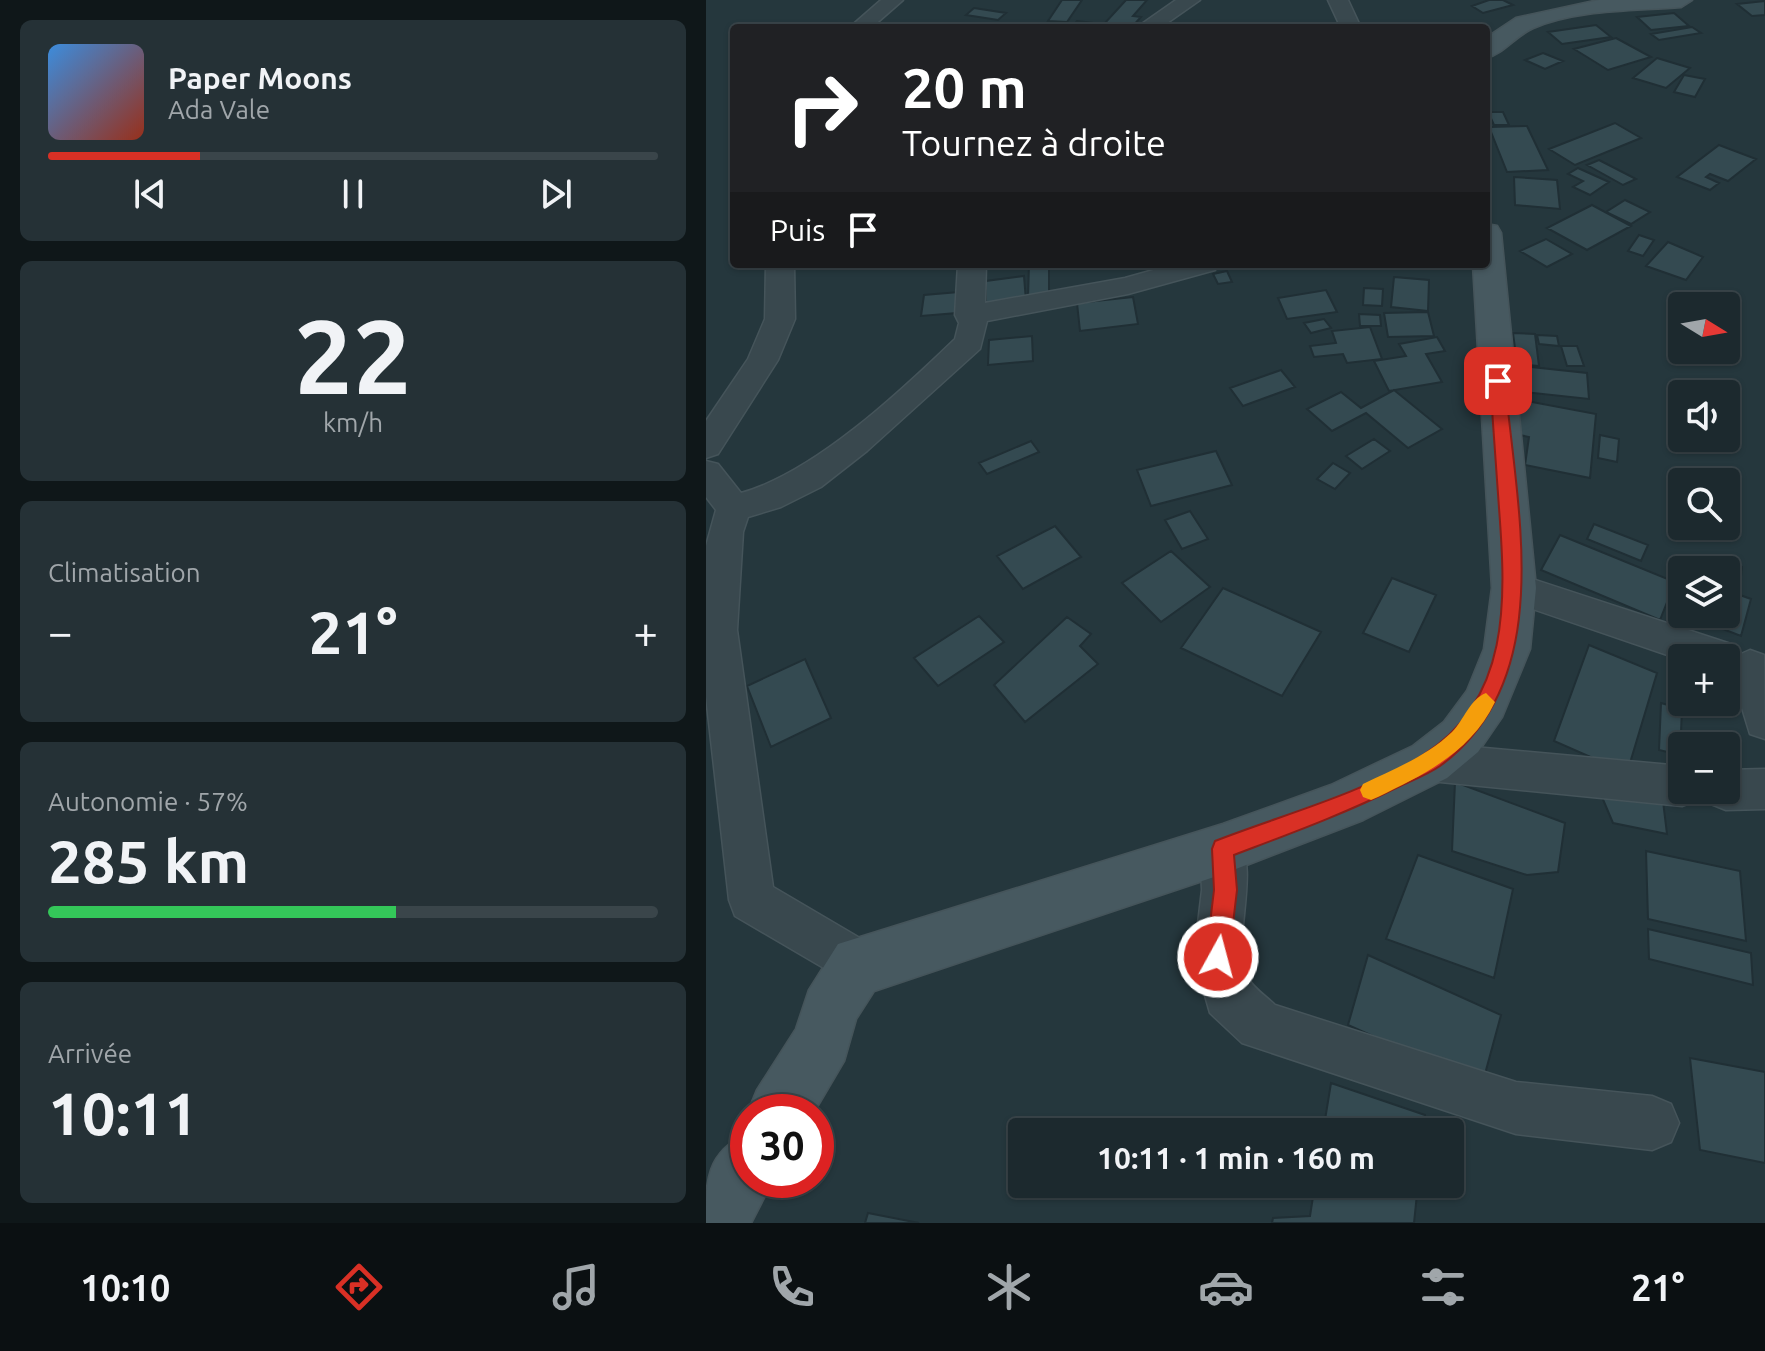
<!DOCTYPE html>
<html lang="fr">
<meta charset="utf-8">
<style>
body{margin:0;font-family:Ubuntu,sans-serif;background:#253136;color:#f1f3f6;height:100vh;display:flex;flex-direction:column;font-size:30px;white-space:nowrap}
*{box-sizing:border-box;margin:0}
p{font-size:26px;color:#a0a6aa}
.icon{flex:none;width:44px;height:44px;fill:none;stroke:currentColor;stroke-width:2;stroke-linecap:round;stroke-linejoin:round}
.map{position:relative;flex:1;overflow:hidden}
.sheet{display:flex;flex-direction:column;gap:20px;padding:20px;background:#0f1719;width:706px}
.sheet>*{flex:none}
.banner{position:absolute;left:24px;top:24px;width:760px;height:244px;border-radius:8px;box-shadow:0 2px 6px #0004,0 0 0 2px #3a454a;background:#202124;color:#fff;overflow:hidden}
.needle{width:52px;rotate:101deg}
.buttons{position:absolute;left:962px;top:292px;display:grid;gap:16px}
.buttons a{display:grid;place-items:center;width:72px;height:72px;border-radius:8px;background:#1c292e;box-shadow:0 2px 6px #0004,0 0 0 2px #3a454a;font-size:40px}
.speed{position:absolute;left:24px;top:1094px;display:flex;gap:16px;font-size:40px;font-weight:700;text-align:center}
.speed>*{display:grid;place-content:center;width:104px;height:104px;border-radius:50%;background:#1c292e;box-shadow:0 2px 6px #0004,0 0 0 2px #3a454a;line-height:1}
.speed .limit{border:12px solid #d22;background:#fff;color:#111}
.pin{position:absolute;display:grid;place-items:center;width:68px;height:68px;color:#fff;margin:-34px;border-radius:16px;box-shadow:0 4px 12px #0006}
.me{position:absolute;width:88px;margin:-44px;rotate:7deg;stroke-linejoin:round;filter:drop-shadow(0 0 6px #0008)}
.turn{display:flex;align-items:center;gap:28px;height:168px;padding:0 40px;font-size:36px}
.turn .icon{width:104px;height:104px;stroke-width:2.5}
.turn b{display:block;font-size:56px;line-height:68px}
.then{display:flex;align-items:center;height:76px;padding:0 40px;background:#0003;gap:16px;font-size:30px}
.big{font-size:60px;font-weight:600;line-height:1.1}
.sheet .tile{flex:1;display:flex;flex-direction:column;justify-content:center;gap:12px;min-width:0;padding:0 28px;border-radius:12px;background:#253136}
.sheet .dial{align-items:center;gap:0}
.dial b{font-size:104px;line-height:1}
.song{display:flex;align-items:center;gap:24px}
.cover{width:96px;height:96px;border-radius:12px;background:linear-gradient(135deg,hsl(210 70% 55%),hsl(10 70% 35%))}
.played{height:8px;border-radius:4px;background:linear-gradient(90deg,#d93025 25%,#3a454a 25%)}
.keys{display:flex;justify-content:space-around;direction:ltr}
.heat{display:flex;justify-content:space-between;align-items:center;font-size:44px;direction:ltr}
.charge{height:12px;border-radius:6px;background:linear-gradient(90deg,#34c759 57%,#3a454a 0)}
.trip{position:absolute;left:302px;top:1118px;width:456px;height:80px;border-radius:8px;background:#1c292e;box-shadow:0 2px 6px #0004,0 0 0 2px #3a454a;font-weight:600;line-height:80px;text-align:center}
.tab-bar{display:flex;height:128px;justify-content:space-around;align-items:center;background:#0b1012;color:#a0a6aa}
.tab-bar .icon{width:56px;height:56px}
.tab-bar .current{color:#d93025}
.tab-bar b{font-size:36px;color:#f1f3f6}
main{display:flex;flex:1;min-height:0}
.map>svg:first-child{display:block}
.building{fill:#344a51;stroke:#202f35;stroke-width:2}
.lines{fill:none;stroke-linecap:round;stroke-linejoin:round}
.street-casing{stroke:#45545a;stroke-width:3}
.secondary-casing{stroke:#45545a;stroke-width:3}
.street{fill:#39484e;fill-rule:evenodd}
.secondary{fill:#475960;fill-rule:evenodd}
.route{fill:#d93025;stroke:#8d1f18;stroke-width:2}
.slow{fill:#f59e0b}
</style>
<main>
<section class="sheet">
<div class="tile">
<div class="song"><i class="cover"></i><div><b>Paper Moons</b><p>Ada Vale</p></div></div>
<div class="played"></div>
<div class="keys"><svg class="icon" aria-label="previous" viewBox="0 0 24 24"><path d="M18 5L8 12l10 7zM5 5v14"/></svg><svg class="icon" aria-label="pause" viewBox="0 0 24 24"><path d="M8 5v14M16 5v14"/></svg><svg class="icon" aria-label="next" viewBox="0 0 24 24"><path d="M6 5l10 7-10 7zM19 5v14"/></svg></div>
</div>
<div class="tile dial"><b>22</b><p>km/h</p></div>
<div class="tile"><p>Climatisation</p>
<div class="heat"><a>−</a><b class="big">21°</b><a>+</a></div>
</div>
<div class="tile"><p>Autonomie · 57%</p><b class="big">285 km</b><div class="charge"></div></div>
<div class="tile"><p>Arrivée</p><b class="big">10:11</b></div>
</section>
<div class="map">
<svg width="1059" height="1223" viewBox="0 0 1059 1223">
<rect width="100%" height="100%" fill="#25373d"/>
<path class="building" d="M 356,0 L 376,0 L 361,22 L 342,21 Z
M 420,0 L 441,0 L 427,16 L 435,17 L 425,28 L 398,24 Z
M 783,0 L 797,0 L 807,5 L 777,13 L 766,6 Z
M 1059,1 L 1059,15 L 1046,16 L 1031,4 Z
M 268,8 L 300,13 L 292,20 L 260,15 Z
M 968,13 L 983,26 L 945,30 L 931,17 Z
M 371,21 L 396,24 L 392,28 L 365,28 Z
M 890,25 L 905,37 L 856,44 L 842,32 Z
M 986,27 L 995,33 L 953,40 L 945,34 Z
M 910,38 L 945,57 L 902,70 L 868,49 Z
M 837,53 L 857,61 L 839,69 L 819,60 Z
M 951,58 L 984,68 L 960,88 L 927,78 Z
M 978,75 L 999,79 L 989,97 L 968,92 Z
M 782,112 L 797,112 L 803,125 L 788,125 Z
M 909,123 L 935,138 L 869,165 L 843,149 Z
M 821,126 L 842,170 L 801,172 L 783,127 Z
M 1013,145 L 1050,159 L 1022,181 L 1004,174 L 1000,177 L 1013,183 L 1004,190 L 971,177 Z
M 893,160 L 930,179 L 917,185 L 881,165 Z
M 872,168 L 903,182 L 884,195 L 867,187 L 877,181 L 862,174 Z
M 808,177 L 851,180 L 854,209 L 809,205 Z
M 919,200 L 944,212 L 925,224 L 900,212 Z
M 886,205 L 925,226 L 881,250 L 841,228 Z
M 933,235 L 948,240 L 937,256 L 922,251 Z
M 840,239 L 866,254 L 841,267 L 814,251 Z
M 962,242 L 997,257 L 980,280 L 940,266 Z
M 323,264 L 343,264 L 343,295 L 322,297 Z
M 521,271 L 526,282 L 512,284 L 507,274 Z
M 318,276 L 320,301 L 280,305 L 280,281 Z
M 688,277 L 723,280 L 722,311 L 685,307 Z
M 658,288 L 677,289 L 676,306 L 657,305 Z
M 620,290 L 631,312 L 581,319 L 572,298 Z
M 253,292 L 251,313 L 215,316 L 218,295 Z
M 427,297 L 432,324 L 374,331 L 371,303 Z
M 722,312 L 728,336 L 682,337 L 678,313 Z
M 653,314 L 674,315 L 675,326 L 654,326 Z
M 618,319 L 625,328 L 605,333 L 598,323 Z
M 664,327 L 676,359 L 641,363 L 637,354 L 608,357 L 604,346 L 630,343 L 626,331 Z
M 807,333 L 829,334 L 833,366 L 811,364 Z
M 831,335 L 851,336 L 853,346 L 833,344 Z
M 326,336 L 327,361 L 282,365 L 283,340 Z
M 731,337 L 739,351 L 720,354 L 736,382 L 683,391 L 668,361 L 700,356 L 693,344 Z
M 855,346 L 871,346 L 878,366 L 861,366 Z
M 816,366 L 881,373 L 883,399 L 817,392 Z
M 575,370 L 589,387 L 537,406 L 524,388 Z
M 688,390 L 736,429 L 702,448 L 660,413 L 626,431 L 601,409 L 635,392 L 655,408 Z
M 805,398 L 890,414 L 884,478 L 819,465 L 823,437 L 799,432 Z
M 894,435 L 913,439 L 911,462 L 892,458 Z
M 668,439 L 684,451 L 656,469 L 640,456 Z
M 325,441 L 333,452 L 281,474 L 273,463 Z
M 510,451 L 526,485 L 445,506 L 431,470 Z
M 627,463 L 644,473 L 629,489 L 611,479 Z
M 484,511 L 502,539 L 476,549 L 459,520 Z
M 888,524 L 942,545 L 935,561 L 881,539 Z
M 349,526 L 375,557 L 317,589 L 291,556 Z
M 854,535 L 969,582 L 954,620 L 835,570 Z
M 465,551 L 504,587 L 455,622 L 416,583 Z
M 996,556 L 1036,567 L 1034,584 L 1020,580 L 1020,570 L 994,570 Z
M 686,578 L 730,595 L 703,652 L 657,633 Z
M 517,588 L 615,632 L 576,696 L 475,648 Z
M 1020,590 L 1045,599 L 1035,636 L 980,615 L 1020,614 Z
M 273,616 L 298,642 L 232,686 L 208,658 Z
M 361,617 L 385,634 L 374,646 L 392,664 L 319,722 L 288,685 Z
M 883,645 L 951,673 L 921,773 L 848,741 Z
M 99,659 L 125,718 L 65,747 L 41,686 Z
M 955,703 L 976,709 L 974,755 L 953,750 Z
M 887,776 L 956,793 L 961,834 L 907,823 Z
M 749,782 L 859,823 L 852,872 L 821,875 L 746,851 Z
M 940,851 L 1034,871 L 1040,941 L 942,919 Z
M 712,855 L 807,889 L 788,978 L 680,939 Z
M 942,929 L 1045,953 L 1047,985 L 943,959 Z
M 662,955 L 795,1015 L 776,1085 L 642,1025 Z
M 984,1058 L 1059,1072 L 1059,1163 L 994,1150 Z
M 625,1083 L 719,1115 L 717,1132 L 617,1132 Z
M 609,1184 L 712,1184 L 708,1223 L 566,1223 L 567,1218 L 604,1216 Z
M 162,1213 L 213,1223 L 159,1223 Z"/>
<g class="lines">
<g class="street-casing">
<path id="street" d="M 175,0 L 197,0 L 165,28 L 143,28 Z
M 470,0 L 494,0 L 454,28 L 430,28 Z
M 622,0 L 642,0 L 655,28 L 635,28 Z
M 60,264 L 88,264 L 89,319 L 72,360 L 12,454 L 0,458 L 0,421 L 42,359 L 59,319 Z
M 252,264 L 280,264 L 279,303 L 419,278 L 469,264 L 513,264 L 509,270 L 422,294 L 281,321 L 274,349 L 161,451 L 115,487 L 75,507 L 42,517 L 37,532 L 31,630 L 67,887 L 169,947 L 176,964 L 169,981 L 152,988 L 29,916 L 23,900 L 0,696 L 0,546 L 10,510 L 0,497 L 0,461 L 12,464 L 35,493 C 108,473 195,391 249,339 L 253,323 L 249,315 Z
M 808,573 L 1031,646 L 1035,654 L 1044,650 L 1058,655 L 1059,739 L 1044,734 L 1025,672 L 1020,673 L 1020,658 L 976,660 L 795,598 L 789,588 L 795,578 Z
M 724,743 L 976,766 L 976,790 L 996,790 L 991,800 L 976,806 L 724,781 L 709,776 L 703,762 L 709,748 Z
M 1059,769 L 1059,809 L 1020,810 L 1005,804 L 998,790 L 1020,790 L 1020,770 Z
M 517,827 L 533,834 C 554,881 524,939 542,978 C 547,988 561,997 569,1005 L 810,1082 L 946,1096 L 965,1104 L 973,1123 L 965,1142 L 946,1150 L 810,1134 L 536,1043 L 504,1013 L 488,957 L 496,890 L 494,849 L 501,834 Z"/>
</g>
<g class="secondary-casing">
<path id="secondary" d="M 893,0 L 986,0 L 975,7 C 927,11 872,9 827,28 C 809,36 797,54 780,58 L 780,38 L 810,18 Z
M 780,224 L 791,226 L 795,233 L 830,588 L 824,649 L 796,717 L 772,752 L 741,778 L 657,820 L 517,874 L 168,991 L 150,1019 L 138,1061 L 108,1112 L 42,1112 L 51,1090 L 90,1029 L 103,990 L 132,944 L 517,824 L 625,785 L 707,746 L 738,722 L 761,691 L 778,649 L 786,588 L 767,264 L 780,264 Z
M 42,1133 L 42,1180 L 67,1180 L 45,1223 L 0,1223 C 0,1181 0,1152 42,1133 Z"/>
</g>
<use href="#street" class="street"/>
<use href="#secondary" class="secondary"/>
</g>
<path class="route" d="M 792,376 L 799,381 C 810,507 853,679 734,766 C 721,775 705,781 690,788 C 638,814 583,834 528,855 L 531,890 L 523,957 L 520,965 L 512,968 L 504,965 L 500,957 L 508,890 L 506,849 L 509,841 C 578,814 654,795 717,755 C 805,700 800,599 793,508 C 790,466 787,423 784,381 Z"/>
<path class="slow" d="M 780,693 L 789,702 C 765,752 719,774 672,797 L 665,800 L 657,797 L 654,790 L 657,784 C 688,769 721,756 746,732 C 758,720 764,699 780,693 Z"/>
</svg>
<div class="buttons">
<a><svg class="needle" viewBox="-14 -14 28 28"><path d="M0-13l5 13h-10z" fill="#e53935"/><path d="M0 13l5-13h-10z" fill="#a0a6aa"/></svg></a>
<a><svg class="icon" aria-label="sound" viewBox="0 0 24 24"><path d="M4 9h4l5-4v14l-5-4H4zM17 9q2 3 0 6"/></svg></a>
<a><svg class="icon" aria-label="search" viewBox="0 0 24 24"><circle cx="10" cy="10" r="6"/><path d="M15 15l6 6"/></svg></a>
<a><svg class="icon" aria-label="layers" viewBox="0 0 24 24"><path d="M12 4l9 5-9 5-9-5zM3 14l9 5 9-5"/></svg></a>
<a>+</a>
<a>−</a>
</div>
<div class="speed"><div class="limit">30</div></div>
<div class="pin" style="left:792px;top:381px;background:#d93025"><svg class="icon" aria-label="arrive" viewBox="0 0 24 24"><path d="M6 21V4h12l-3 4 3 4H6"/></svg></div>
<svg class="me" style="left:512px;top:957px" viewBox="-20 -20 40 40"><circle r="17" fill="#d93025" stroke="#fff" stroke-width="3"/><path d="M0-11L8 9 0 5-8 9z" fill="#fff"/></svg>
<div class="trip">10:11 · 1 min · 160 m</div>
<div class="banner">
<div class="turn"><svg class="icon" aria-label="right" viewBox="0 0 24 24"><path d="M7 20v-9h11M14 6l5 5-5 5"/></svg><div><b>20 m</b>Tournez à droite</div></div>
<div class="then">Puis<svg class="icon" aria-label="arrive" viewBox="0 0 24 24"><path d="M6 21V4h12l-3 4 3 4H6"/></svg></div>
</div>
</div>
</main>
<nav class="tab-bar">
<b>10:10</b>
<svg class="icon current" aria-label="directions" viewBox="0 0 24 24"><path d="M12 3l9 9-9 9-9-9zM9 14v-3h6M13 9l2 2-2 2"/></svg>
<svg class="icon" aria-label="music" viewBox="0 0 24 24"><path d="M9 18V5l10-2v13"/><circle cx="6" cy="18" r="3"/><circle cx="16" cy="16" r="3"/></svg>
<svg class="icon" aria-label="phone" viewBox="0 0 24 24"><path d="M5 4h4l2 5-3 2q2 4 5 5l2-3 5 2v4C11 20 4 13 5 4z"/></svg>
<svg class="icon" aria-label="climate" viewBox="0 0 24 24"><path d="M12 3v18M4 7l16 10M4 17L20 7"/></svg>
<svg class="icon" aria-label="car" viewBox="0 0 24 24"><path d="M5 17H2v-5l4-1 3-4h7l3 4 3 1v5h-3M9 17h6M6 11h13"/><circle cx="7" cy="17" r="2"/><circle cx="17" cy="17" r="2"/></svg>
<svg class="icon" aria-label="filters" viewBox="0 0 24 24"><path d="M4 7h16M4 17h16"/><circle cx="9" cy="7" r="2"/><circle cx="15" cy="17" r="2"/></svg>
<b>21°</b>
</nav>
